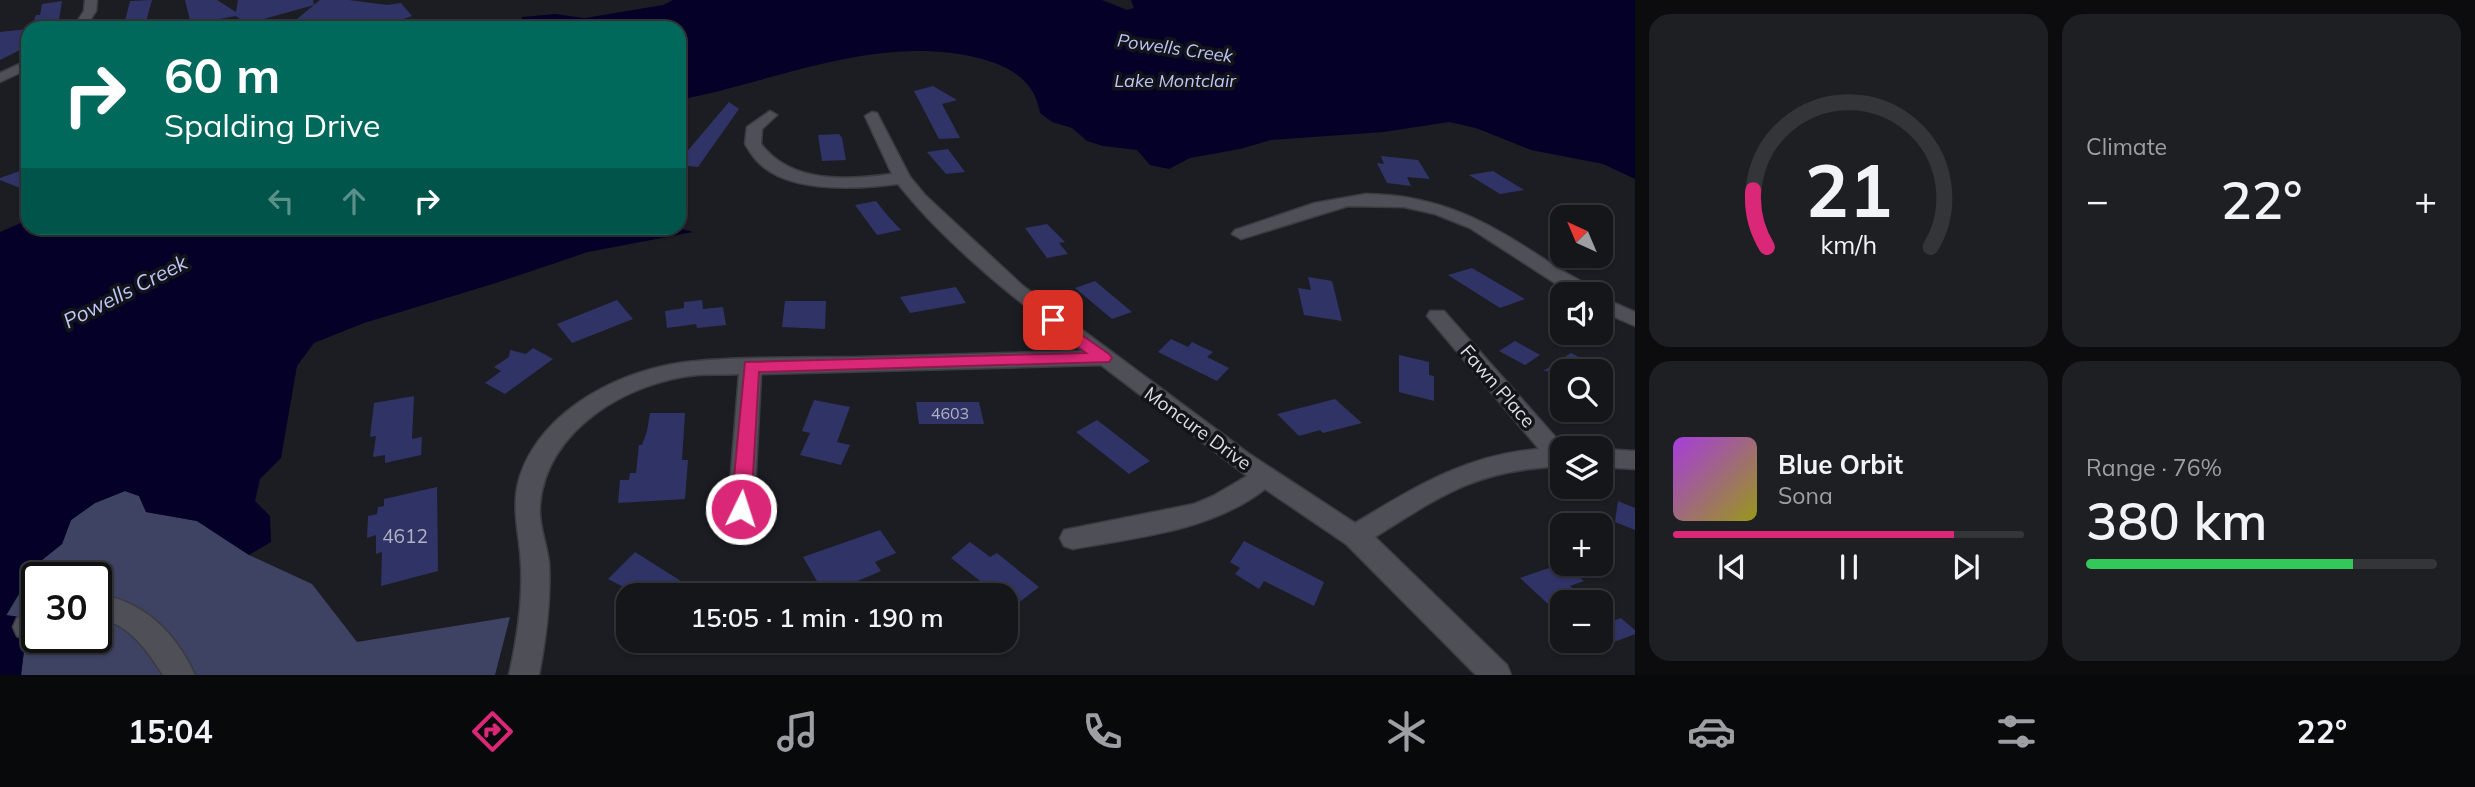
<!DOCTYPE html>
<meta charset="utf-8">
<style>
body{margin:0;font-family:Mulish,sans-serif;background:#1e1f23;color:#f1f3f6;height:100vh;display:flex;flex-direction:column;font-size:26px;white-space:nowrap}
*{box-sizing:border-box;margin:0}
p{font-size:23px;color:#9d9fa2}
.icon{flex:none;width:38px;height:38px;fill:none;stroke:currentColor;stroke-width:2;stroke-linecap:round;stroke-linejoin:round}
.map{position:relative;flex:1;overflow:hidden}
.details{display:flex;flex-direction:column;gap:14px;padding:14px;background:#0c0c0e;width:840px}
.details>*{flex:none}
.top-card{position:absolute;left:21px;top:21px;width:665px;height:214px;border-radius:21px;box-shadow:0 2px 5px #0004,0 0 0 2px #343539;background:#00695c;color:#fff;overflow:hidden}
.needle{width:46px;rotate:316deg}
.tools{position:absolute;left:1550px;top:205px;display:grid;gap:14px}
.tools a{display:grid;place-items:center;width:63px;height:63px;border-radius:14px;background:#15161a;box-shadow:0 2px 5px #0004,0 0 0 2px #343539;font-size:35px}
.speed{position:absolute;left:21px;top:562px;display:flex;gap:14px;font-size:35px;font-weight:700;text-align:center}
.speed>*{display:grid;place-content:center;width:91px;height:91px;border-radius:50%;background:#15161a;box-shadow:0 2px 5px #0004,0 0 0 2px #343539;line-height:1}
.speed .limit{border:4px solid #111;border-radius:10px;background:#fff;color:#111}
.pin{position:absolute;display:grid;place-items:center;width:60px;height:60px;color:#fff;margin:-30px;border-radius:14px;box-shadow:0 4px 10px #0006}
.me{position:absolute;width:77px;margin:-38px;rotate:4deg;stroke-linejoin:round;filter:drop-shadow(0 0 5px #0008)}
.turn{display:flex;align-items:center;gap:24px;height:147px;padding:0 28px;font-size:32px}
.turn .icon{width:91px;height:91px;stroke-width:2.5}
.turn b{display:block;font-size:49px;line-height:60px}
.lanes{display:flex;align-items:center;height:66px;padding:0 28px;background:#0003;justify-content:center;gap:35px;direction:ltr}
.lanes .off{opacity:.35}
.big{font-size:52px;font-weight:600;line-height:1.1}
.details .widget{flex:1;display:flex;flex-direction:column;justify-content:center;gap:10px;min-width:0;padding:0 24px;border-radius:21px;background:#1e1f23}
.details .dial{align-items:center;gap:0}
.dial svg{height:182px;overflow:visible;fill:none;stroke:#343539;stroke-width:7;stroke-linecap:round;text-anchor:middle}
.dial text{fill:#f1f3f6;stroke:none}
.song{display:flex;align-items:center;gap:21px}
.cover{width:84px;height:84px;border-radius:10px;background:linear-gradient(135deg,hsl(280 70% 55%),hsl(60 70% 35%))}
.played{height:7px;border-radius:4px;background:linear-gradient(90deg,#db2777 80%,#343539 80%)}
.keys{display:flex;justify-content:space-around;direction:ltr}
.heat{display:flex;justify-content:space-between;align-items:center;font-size:38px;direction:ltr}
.charge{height:10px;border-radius:5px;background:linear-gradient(90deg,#34c759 76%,#343539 0)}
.details .tiles{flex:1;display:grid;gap:14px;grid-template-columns:repeat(2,1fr)}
.trip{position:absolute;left:616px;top:583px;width:402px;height:70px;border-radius:21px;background:#15161a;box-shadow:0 2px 5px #0004,0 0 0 2px #343539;font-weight:600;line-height:70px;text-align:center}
.menu{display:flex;height:112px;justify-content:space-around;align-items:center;background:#08090a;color:#9d9fa2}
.menu .icon{width:49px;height:49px}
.menu .on{color:#db2777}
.menu b{font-size:32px;color:#f1f3f6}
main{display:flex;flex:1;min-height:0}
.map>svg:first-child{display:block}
.green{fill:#3e4263;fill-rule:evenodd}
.water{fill:#050028}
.building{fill:#303365}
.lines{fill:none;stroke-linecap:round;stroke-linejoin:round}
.minor-casing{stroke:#3b3b40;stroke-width:3}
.minor{fill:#4f5057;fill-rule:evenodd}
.route{fill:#db2777;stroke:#8e194d;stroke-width:2}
.labels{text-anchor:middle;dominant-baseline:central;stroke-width:7;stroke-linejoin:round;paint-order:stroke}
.number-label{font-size:16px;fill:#b2b3c4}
.far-water-label{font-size:18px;font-style:italic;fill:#bfc6f8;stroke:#131419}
.street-label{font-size:19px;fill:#dedee3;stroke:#131419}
.near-number-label{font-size:19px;fill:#b2b3c4}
.water-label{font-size:21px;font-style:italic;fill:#bfc6f8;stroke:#131419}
</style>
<main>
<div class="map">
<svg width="1635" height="675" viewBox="0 0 1635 675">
<rect width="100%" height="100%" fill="#1c1d23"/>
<path class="green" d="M 125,491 L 139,496 L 146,512 L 197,521 L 249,555 L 312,584 L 357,642 L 510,617 L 495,675 L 21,675 L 28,618 L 6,616 L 37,564 L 62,544 L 71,520 L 95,503 ZM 37,578 L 96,578 L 96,637 L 37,637 Z"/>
<path class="water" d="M 673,0 L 1102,0 L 1127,10 L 1134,8 L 1131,0 L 1635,0 L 1635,179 L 1603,164 L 1531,150 L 1476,128 L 1449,122 L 1384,132 L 1271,140 L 1240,149 L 1190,158 L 1169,169 L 1150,165 L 1137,150 L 1103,146 L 1087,141 L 1072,128 L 1052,122 L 1040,113 C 1035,81 1011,67 982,59 C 880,32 778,81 679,100 L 679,28 L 527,28 L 521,24 L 522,17 L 555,14 L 585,18 L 663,5 Z
M 28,220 L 28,228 L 678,228 L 693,232 L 588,252 L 496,283 L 364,323 L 314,343 L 297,366 L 281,458 L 260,479 L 255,501 L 270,516 L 271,542 L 249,555 L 197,521 L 146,512 L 139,496 L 125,491 L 95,503 L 71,520 L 62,544 L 37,564 L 6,615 L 28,618 L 21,675 L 0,675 L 0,232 Z"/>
<path class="building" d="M 152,0 L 146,22 L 124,25 L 130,1 Z
M 185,0 L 217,0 L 236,12 L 238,0 L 313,0 L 314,5 L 246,24 L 236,16 L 191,24 Z
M 320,0 L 349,0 L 387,5 L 401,3 L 412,16 L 379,28 L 286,28 Z
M 62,1 L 59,20 L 54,27 L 66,25 L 61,28 L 31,28 L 36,15 L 40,15 L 42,4 Z
M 28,29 L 28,46 L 0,60 L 0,32 Z
M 933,86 L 957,100 L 942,104 L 960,138 L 939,139 L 914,91 Z
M 729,102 L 739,109 L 698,167 L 679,165 L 679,161 Z
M 839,134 L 842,138 L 846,160 L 822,161 L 818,135 Z
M 948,149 L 965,172 L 946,174 L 927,152 Z
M 1381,156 L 1418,160 L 1430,179 L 1407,177 L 1411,186 L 1387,183 L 1377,163 L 1384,164 Z
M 28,168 L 28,185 L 20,188 L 0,180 L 0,178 Z
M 1493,171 L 1524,190 L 1500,194 L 1469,175 Z
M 876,201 L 887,215 L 901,230 L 877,235 L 855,205 Z
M 1047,224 L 1065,242 L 1059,243 L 1068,254 L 1047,258 L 1025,228 Z
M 1472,268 L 1525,299 L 1500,308 L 1448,275 Z
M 1308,277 L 1332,281 L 1342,321 L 1304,315 L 1298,288 L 1311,290 Z
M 1095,281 L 1132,312 L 1112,319 L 1075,288 Z
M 956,287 L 966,303 L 910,313 L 900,297 Z
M 617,300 L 633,319 L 572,343 L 557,324 Z
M 702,300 L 703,309 L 723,307 L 726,325 L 697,328 L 696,324 L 667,328 L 665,311 L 684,308 L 684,302 Z
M 785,301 L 826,301 L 825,329 L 782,327 Z
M 1171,339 L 1188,347 L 1192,342 L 1213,352 L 1207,357 L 1229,368 L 1217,381 L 1158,352 Z
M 1515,341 L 1540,355 L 1525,365 L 1499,351 Z
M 533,348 L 553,359 L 505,394 L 485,383 L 501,371 L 494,367 L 509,357 L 510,350 L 526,354 Z
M 1571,353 L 1606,371 L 1543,371 Z
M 1399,355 L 1429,362 L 1429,375 L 1434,376 L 1434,401 L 1399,392 Z
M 414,396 L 412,439 L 422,437 L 421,455 L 385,463 L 385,455 L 373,457 L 376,436 L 370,437 L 374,403 Z
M 1335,399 L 1362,423 L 1323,433 L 1320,430 L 1299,436 L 1277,414 Z
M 814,400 L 850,407 L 837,442 L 850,445 L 841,465 L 800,455 L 810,433 L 802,431 Z
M 916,402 L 979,402 L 984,424 L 919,424 Z
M 650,413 L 685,413 L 682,460 L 688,460 L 685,499 L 618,503 L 620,480 L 629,480 L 630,473 L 636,473 L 639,445 L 642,445 L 647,431 Z
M 1097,420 L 1150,461 L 1129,474 L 1076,432 Z
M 437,487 L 438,571 L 381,586 L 382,552 L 376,554 L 376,535 L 367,538 L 368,516 L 377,514 L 378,507 L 384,506 L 384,499 Z
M 1618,501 L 1635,508 L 1635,530 L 1615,522 Z
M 880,530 L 896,553 L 875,562 L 881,571 L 825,595 L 803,557 Z
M 1244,541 L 1324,582 L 1314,606 L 1264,581 L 1259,589 L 1235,574 L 1240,568 L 1230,562 Z
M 970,542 L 990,557 L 997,553 L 1039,587 L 1013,607 L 1006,602 L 1006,595 L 998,595 L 951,558 Z
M 635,552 L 703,595 L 639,595 L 608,579 Z
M 1549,568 L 1554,573 L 1569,568 L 1584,581 L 1570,586 L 1588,602 L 1563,602 L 1563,618 L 1520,578 Z
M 1621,618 L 1635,630 L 1635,634 L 1601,647 L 1601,625 Z"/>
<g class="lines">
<g class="minor-casing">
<path id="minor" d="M 85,0 L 97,0 L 96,11 L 85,28 L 73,28 L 84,11 Z
M 28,60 L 28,69 L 0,82 L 0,73 Z
M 770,111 L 777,115 L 762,129 L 761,144 C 791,184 847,180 892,174 L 865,116 L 872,112 L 877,113 L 910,177 L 925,195 L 1023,286 L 1248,453 L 1355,523 C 1417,486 1466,455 1539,449 L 1427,316 L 1430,311 L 1444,311 L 1565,448 L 1563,448 L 1563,466 C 1477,470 1445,493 1375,537 L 1507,665 L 1511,675 L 1476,675 L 1346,544 L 1265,489 C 1211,531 1138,537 1073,549 L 1064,546 L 1060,538 L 1064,530 L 1194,504 L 1213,496 L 1247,476 L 1101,365 L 761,374 L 754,509 L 750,516 L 741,519 L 732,516 L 728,509 L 739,374 C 725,375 711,374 697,375 C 627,382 546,430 540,505 C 538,524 547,544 549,563 C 551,601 546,638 539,675 L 509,675 C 517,639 523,602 521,565 C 520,534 510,508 520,476 C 544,406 628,366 697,361 C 751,356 806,358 861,357 C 935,355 1009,353 1083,351 C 1018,301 949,248 898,184 C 858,189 789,194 758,162 C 753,157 749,150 745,144 L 747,127 Z
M 1366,194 C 1443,195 1494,225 1556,267 C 1568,275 1587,282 1596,294 L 1572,294 L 1470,228 L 1435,214 L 1404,207 L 1348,206 L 1241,239 L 1232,234 L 1235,230 L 1315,203 Z
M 1601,297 L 1635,312 L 1635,326 L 1601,311 Z
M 1601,449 L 1635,451 L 1635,469 L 1601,467 Z
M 96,594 C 143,600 176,633 195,675 L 163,675 C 146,649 129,623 96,618 Z
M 37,610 L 37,636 L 27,640 L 17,636 L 13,627 L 17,618 Z"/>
</g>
<use href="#minor" class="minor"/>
</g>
<path class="route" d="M 1053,315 L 1109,354 L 1112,358 L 1109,362 L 759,372 L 751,509 L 748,515 L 741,517 L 734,515 L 731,509 L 745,362 L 1086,353 L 1047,324 L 1045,320 Z"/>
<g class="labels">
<g class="number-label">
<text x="950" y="413">4603</text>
</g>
<g class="far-water-label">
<text transform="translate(1175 48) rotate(8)">Powells Creek</text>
<text x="1175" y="80">Lake Montclair</text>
</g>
<g class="street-label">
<text transform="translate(1498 386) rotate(49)">Fawn Place</text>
<text transform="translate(1198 428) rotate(36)">Moncure Drive</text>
</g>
<g class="near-number-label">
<text x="405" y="536">4612</text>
</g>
<g class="water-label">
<text transform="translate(125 291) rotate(-27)">Powells Creek</text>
</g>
</g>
</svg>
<div class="tools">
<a><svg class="needle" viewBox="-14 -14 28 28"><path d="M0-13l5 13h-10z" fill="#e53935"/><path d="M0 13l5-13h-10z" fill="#9d9fa2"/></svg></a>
<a><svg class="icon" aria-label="sound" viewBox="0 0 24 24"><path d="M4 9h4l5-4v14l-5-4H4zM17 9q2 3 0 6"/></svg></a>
<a><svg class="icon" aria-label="search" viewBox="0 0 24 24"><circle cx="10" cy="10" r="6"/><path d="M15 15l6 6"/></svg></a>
<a><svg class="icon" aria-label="layers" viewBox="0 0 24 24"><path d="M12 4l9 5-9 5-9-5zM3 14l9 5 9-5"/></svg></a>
<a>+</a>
<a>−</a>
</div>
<div class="speed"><div class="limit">30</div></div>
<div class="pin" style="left:1053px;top:320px;background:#d93025"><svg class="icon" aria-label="arrive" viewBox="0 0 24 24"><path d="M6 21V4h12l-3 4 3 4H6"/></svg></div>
<svg class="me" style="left:741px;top:509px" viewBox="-20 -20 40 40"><circle r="17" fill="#db2777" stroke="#fff" stroke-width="3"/><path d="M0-11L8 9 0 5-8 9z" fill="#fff"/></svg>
<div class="trip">15:05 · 1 min · 190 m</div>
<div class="top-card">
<div class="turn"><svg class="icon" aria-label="right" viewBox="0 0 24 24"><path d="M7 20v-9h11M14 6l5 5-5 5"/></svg><div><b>60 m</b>Spalding Drive</div></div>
<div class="lanes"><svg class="icon off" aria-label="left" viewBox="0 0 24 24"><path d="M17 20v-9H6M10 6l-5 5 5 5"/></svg><svg class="icon off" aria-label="ahead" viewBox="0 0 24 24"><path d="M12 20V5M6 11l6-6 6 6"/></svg><svg class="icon" aria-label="right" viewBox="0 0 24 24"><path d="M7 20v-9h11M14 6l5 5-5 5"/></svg></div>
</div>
</div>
<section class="details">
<div class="tiles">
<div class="widget dial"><svg viewBox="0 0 100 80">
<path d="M14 69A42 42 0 1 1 86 69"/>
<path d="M14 69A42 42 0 0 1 8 44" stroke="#db2777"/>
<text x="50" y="56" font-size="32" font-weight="700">21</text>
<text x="50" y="72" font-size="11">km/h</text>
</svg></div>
<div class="widget"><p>Climate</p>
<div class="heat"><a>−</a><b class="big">22°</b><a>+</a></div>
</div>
<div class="widget">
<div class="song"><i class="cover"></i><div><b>Blue Orbit</b><p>Sona</p></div></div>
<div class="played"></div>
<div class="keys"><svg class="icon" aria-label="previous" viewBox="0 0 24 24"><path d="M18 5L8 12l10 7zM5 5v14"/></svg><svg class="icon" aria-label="pause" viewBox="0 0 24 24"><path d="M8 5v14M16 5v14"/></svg><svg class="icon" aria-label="next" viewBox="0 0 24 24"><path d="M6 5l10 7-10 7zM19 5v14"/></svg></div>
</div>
<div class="widget"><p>Range · 76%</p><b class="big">380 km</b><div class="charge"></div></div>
</div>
</section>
</main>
<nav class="menu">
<b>15:04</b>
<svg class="icon on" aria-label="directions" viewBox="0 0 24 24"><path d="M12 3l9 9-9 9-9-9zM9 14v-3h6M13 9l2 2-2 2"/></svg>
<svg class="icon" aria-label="music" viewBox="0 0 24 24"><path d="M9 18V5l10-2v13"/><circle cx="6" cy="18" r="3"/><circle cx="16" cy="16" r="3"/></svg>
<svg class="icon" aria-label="phone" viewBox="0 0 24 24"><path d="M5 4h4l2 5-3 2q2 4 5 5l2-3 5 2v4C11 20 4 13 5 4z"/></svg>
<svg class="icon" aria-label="climate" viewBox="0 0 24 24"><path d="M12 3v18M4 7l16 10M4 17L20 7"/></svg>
<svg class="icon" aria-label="car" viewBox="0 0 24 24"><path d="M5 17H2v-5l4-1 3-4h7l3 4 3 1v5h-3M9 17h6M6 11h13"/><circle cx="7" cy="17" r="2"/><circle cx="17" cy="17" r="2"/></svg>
<svg class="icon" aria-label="filters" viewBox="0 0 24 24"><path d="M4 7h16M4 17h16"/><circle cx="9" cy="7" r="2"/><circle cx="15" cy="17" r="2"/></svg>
<b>22°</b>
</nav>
